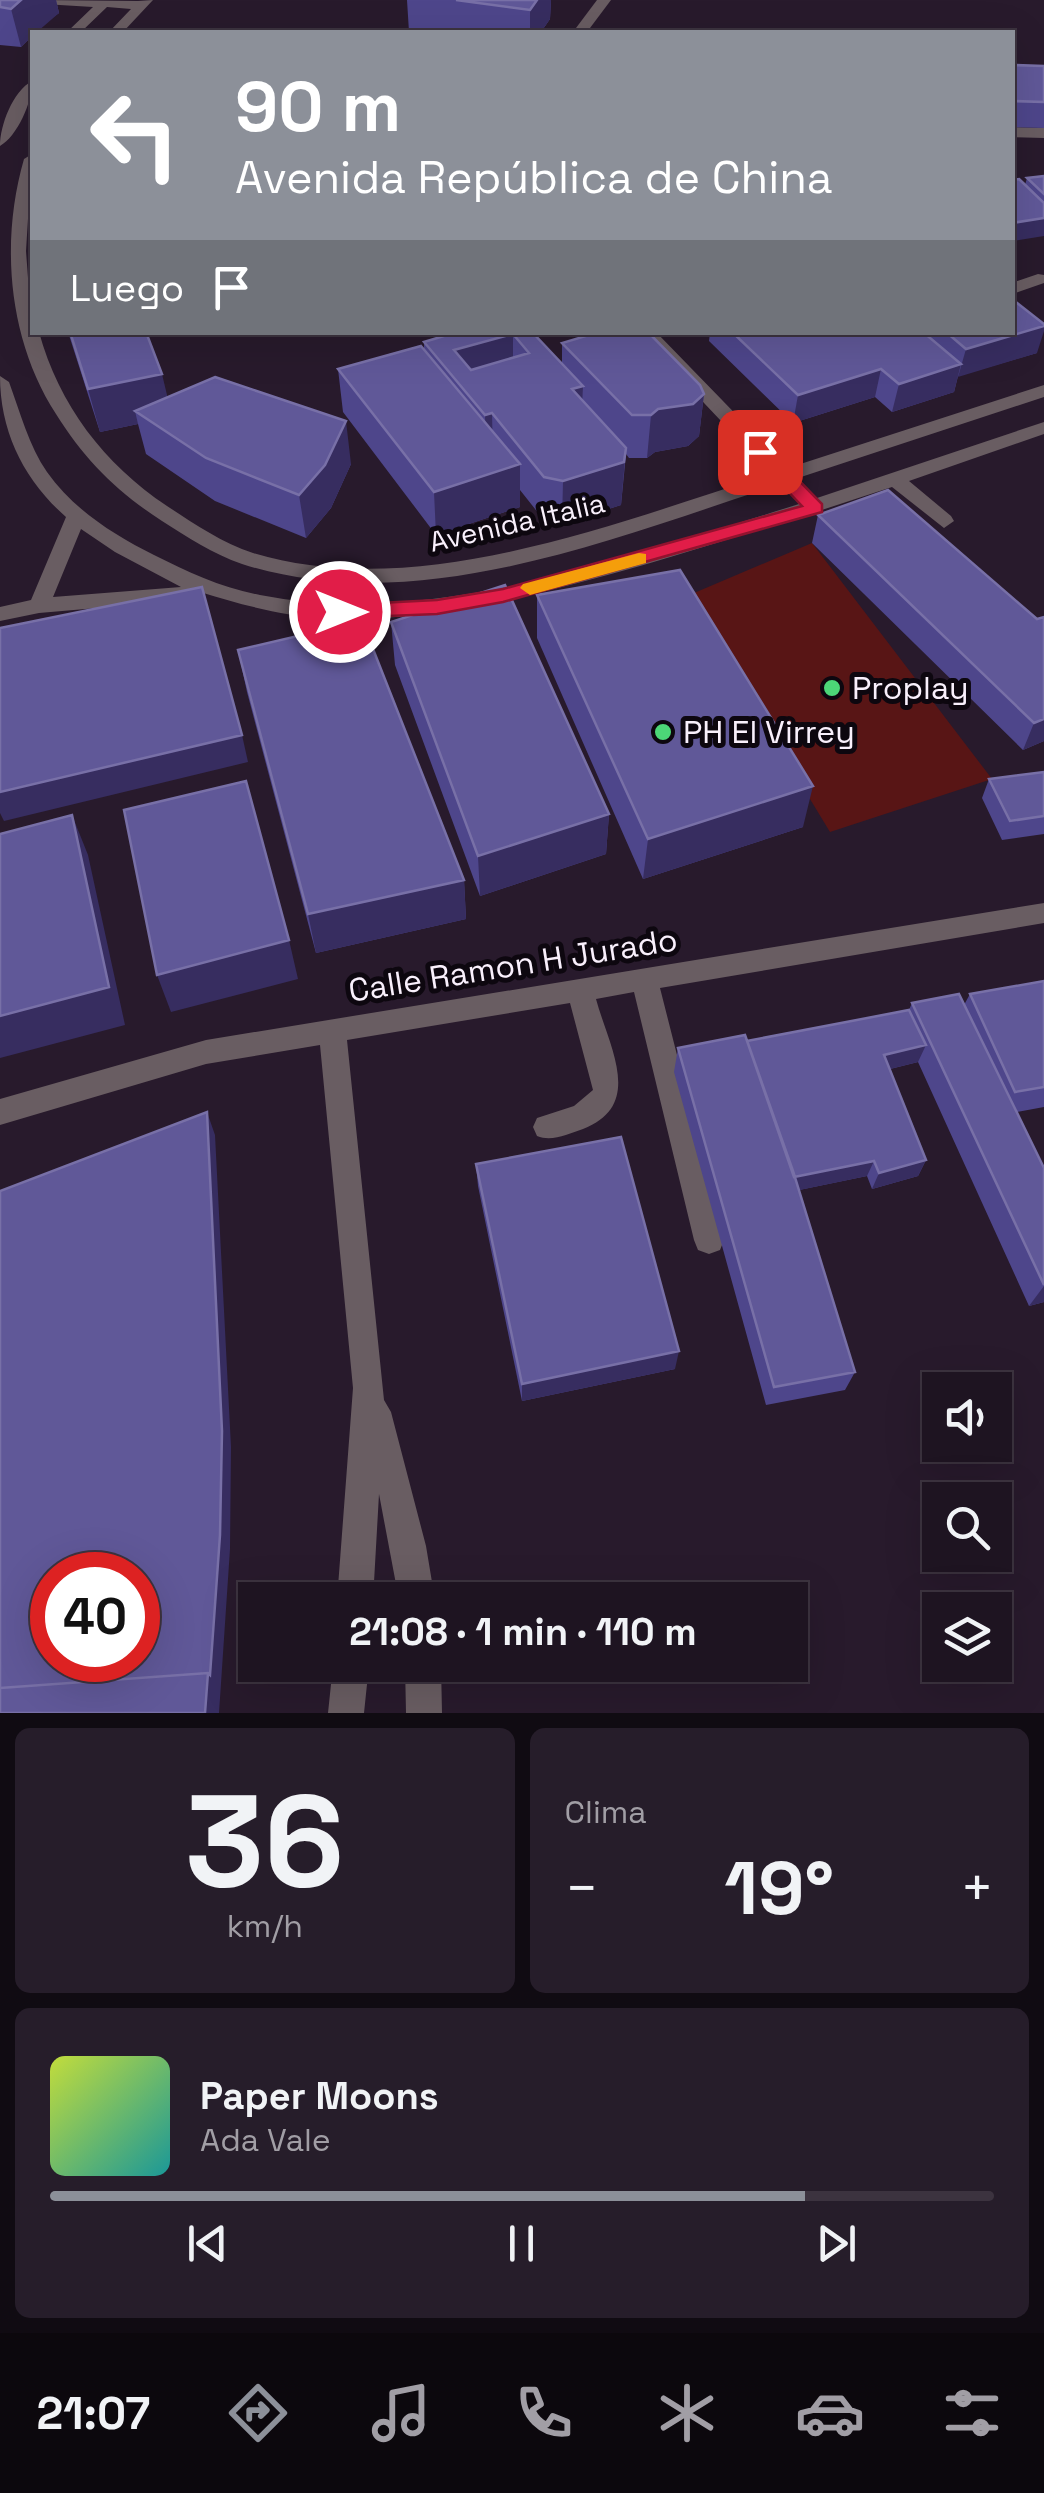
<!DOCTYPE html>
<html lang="es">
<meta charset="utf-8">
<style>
body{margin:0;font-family:"Space Grotesk",sans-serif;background:#261d2a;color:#f1f3f6;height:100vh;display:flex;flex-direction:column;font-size:38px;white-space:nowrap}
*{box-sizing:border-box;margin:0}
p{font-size:32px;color:#a19ea5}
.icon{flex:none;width:55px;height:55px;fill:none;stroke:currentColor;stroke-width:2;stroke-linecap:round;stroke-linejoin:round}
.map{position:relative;height:1713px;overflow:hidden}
.drawer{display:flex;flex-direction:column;gap:15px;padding:15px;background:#100b12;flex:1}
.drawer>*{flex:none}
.top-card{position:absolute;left:30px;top:30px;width:985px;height:305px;border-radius:0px;box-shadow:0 10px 40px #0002,0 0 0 2px #3c333f;background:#8c9099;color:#fff;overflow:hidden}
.controls{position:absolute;left:922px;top:1372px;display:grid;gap:20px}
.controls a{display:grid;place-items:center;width:90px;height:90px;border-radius:0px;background:#1e1421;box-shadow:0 10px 40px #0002,0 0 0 2px #3c333f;font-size:50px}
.speed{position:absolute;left:30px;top:1552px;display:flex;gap:20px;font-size:50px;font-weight:700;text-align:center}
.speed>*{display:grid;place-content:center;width:130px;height:130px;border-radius:50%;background:#1e1421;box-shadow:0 10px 40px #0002,0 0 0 2px #3c333f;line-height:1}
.speed .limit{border:15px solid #d22;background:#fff;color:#111}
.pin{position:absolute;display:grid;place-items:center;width:85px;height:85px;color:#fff;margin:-42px;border-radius:20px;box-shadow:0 5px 15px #0006}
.me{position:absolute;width:110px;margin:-55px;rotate:90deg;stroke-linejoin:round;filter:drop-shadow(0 0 8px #0008)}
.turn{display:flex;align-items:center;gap:35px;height:210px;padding:0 40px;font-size:45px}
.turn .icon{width:130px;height:130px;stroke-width:2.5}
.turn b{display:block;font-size:70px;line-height:85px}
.then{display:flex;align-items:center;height:95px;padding:0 40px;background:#0003;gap:20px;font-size:38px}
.big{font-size:75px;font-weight:600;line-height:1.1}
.drawer .widget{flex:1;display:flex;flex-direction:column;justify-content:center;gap:15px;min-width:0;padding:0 35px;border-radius:15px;background:#261d2a}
.drawer .dial{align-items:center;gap:0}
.dial b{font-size:130px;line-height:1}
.song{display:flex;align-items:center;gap:30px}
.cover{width:120px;height:120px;border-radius:15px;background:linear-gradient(135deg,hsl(70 70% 55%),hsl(180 70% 35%))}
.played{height:10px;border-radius:5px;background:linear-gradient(90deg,#8c9099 80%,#3c333f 80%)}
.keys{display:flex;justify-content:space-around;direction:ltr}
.heat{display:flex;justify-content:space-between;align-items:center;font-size:55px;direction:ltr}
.drawer .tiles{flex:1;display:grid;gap:15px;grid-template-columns:1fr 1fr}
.widget:last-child{grid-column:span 2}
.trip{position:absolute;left:238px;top:1582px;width:570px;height:100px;border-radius:0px;background:#1e1421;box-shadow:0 10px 40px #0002,0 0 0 2px #3c333f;font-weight:600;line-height:100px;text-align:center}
.tab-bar{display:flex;height:160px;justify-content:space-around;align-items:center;background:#0c080d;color:#a19ea5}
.tab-bar .icon{width:70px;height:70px}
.tab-bar .current{color:#8c9099}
.tab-bar b{font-size:45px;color:#f1f3f6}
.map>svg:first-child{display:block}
.green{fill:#581515}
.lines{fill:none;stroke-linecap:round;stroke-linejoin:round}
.minor{fill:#695d62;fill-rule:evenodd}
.wall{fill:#4e468b}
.shaded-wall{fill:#372d60}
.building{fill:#605898;stroke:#7870a7;stroke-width:2.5;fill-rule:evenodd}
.route{fill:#e11d48;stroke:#92132f;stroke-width:2.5}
.slow{fill:#f59e0b}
.poi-dot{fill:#4cd677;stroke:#0d070f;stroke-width:4}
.labels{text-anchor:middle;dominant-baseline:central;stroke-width:10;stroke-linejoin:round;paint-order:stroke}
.far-street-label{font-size:28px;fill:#f9f0fc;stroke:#0d070f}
.poi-label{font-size:32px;fill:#f9f0fc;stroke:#0d070f;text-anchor:start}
.street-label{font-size:32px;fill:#f9f0fc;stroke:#0d070f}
</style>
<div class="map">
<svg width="1044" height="1713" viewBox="0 0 1044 1713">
<rect width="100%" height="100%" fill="#281a2c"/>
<path class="green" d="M 812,543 L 992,779 L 830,832 L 687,596 Z"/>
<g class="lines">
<path class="minor" d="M 36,0 L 138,1 L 153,0 L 123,32 L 109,32 L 131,9 L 107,7 L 81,32 L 67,32 L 93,7 L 43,4 Z
M 597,0 L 611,0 L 587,32 L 573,32 Z
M 32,81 C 33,100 18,136 0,146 C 0,125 13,91 32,81 Z
M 1012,127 L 1044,128 L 1044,138 L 1012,137 Z
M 32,154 L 26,251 L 32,332 L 39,332 C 59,405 104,464 167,506 C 193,523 222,543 253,553 C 417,603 615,523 771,474 L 637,332 L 656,332 L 788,468 L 1044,385 L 1044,397 L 798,478 L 817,498 L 1044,422 L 1044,434 L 909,481 L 951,516 L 954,521 L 944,528 L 892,487 C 808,515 725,541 640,566 C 539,594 432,624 326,618 C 283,616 242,605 200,592 L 190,600 L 39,613 L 0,621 L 0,607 L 31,600 L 66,517 C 24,480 0,432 0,376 L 9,382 C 20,412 29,446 47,472 C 74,510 114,535 154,555 C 188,572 222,588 260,595 C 435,629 633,556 799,504 L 781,484 C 613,538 418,620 242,564 C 213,554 187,537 162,521 C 117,492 84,459 56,414 C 8,340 0,242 24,159 ZM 81,529 L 115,552 L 181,587 L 53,597 Z
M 1038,274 L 1044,275 L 1044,283 L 1012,294 L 1012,283 Z
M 1044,903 L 1044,923 L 660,988 L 724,1240 L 720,1250 L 709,1254 L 698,1250 L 694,1240 L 634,992 L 596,999 C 609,1047 645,1105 583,1129 C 568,1134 552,1142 537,1136 L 533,1127 L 537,1118 L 574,1106 L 593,1090 L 570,1003 L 347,1040 L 384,1400 L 391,1412 L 426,1546 L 435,1600 L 399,1600 L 379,1494 L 373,1600 L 337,1600 L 353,1388 L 320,1045 L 206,1064 L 0,1125 L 0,1099 L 206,1040 Z
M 333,1665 L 369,1665 L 364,1713 L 328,1713 Z
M 405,1665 L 441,1665 L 442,1713 L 406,1713 Z"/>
</g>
<path class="wall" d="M 0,0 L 56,0 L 59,13 L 32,32 L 32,36 L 21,47 L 0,45 Z
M 407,0 L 551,0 L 550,19 L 541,32 L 409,32 Z
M 1012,65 L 1044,66 L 1044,128 L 1012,127 Z
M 1044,176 L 1044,236 L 1025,185 L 1027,178 Z
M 68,332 L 146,332 L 167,397 L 351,464 L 331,508 L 306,538 L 215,501 L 146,454 L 138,424 L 100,432 Z
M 532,332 L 562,363 L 562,343 L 704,394 L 699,436 L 688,446 L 655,452 L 647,458 L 629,458 L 626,454 L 621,505 L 562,524 L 543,519 L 520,490 L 520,507 L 436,535 L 343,412 L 338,369 L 424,350 L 424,342 Z
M 710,332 L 1012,332 L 1037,353 L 958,376 L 954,392 L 892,412 L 875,397 L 793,423 L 709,341 Z
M 818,515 L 1037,619 L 1044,741 L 1023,750 L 812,543 Z
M 537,595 L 803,827 L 643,879 L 537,638 Z
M 391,622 L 609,814 L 606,854 L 480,896 L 395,665 Z
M 238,650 L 464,880 L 466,919 L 316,953 L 247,692 Z
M 1044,772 L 1044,834 L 1002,840 L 982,798 L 989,779 Z
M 1044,981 L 1044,1107 L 1017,1112 L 1044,1168 L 1044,1302 L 1029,1306 L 918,1062 L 890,1069 L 926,1160 L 918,1176 L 872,1189 L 867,1176 L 799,1190 L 855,1372 L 845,1390 L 766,1405 L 674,1072 L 678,1048 L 747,1041 L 909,1010 L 912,1003 L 964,1005 L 970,994 Z
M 476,1164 L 675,1369 L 522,1401 L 478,1186 Z"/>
<path class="shaded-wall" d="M 21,0 L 56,0 L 59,13 L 37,32 L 32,32 L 32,36 L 21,47 L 11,9 Z
M 537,0 L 551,0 L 550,19 L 541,32 L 530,32 L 530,10 Z
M 1044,218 L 1044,236 L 1012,241 L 1012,223 Z
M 1044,326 L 1044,331 L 1037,353 L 958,377 L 966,349 Z
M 513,334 L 513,376 L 464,390 L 454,350 Z
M 961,364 L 954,392 L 892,412 L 899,384 Z
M 881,369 L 875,397 L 793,423 L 798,395 Z
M 162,374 L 172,416 L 135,411 L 138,424 L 100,432 L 88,389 Z
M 583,386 L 581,428 L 572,389 Z
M 704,394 L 699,436 L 688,446 L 655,452 L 647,458 L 651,415 L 658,409 Z
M 492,413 L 493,456 L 486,458 L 485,415 Z
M 346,421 L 351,464 L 331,508 L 306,538 L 299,495 Z
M 626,448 L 621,505 L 562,524 L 563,481 Z
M 520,464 L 520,507 L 436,535 L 434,492 Z
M 1044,719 L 1044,741 L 1023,750 L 1034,723 Z
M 242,735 L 248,762 L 4,821 L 0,813 L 0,792 Z
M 813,786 L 803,827 L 643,879 L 648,839 Z
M 609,814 L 606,854 L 480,896 L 478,856 Z
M 72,815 L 88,855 L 125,1025 L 0,1058 L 0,1016 Z
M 464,880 L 466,919 L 316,953 L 308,914 Z
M 289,940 L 298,979 L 171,1012 L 157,975 Z
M 926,1045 L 918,1062 L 878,1072 L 884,1055 Z
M 207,1112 L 215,1135 L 231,1447 L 230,1549 L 219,1713 L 205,1713 L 208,1673 Z
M 926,1160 L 918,1176 L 872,1189 L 879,1173 Z
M 874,1161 L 867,1176 L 785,1193 L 791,1178 Z
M 1044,1286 L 1044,1302 L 1029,1306 Z
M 679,1351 L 675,1369 L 522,1401 L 522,1384 Z"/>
<path class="building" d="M 0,0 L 21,0 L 11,9 L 0,7 Z
M 456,0 L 537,0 L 530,10 Z
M 1012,65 L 1044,66 L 1044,102 L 1012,101 Z
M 1044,176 L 1044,194 L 1027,178 Z
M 1019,179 L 1044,203 L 1044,218 L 1012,223 L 1012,180 Z
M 1012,299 L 1044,324 L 1044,326 L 966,349 L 946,332 L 1012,332 Z
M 70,332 L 146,332 L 162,374 L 88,389 Z
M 457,332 L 532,332 L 583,386 L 572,389 L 626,448 L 624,462 L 563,481 L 544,477 L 492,413 L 485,415 L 424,342 ZM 513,334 L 529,353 L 471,370 L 454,350 Z
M 599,332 L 648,332 L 700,385 L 704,394 L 693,404 L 658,409 L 651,415 L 632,415 L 562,343 Z
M 732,332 L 923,332 L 961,364 L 899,384 L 881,369 L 798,395 Z
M 421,346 L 520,464 L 434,492 L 338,369 Z
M 215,377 L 346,421 L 325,465 L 299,495 L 206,458 L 135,411 Z
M 888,490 L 1037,619 L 1044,617 L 1044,719 L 1034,723 L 818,515 Z
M 680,570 L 813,786 L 648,839 L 537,595 Z
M 505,585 L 609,814 L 478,856 L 391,622 Z
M 202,587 L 242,735 L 0,792 L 0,628 Z
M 362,621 L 464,880 L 308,914 L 238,650 Z
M 1044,772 L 1044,816 L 1010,821 L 989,779 Z
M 246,781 L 289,940 L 157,975 L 124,810 Z
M 72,815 L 109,987 L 0,1016 L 0,834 Z
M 1044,981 L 1044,1087 L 1015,1092 L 970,994 Z
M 959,994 L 1044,1168 L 1044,1285 L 912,1003 Z
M 909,1010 L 926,1045 L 884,1055 L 926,1160 L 879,1173 L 874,1161 L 794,1177 L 747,1041 Z
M 745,1035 L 793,1171 L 855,1372 L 774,1387 L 678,1048 Z
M 207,1112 L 222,1431 L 220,1535 L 210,1675 L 208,1673 L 0,1688 L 0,1191 ZM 52,1575 L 138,1575 L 138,1660 L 52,1660 Z
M 621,1137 L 679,1351 L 522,1384 L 476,1164 Z
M 208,1673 L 205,1713 L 0,1713 L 0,1688 Z"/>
<path class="route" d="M 760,447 L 767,448 L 822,504 L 822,512 L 503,602 L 437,614 L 340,618 L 331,612 L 340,605 L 437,600 L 503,589 L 802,506 L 754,456 L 754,448 Z"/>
<path class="slow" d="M 639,553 L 646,554 L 646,563 L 530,595 L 520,588 L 523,584 Z"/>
<g class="poi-dot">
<circle cx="832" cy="688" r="10"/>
<circle cx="663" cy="732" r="10"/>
</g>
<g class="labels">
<g class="far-street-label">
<text transform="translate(517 522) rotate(-13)">Avenida Italia</text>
</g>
<g class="poi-label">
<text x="852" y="688">Proplay</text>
<text x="683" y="732">PH El Virrey</text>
</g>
<g class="street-label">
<text transform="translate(513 965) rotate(-9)">Calle Ramon H Jurado</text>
</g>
</g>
</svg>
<div class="controls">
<a><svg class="icon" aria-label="sound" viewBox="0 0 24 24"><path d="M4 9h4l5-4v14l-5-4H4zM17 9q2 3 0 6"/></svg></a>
<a><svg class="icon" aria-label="search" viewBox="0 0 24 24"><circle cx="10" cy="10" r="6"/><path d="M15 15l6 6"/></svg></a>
<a><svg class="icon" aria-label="layers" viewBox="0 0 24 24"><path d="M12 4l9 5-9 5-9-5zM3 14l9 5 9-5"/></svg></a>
</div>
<div class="speed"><div class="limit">40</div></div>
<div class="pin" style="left:760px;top:452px;background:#d93025"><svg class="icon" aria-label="arrive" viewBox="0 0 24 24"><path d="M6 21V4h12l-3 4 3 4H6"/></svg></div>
<svg class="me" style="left:340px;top:612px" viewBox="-20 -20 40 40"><circle r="17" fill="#e11d48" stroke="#fff" stroke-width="3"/><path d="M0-11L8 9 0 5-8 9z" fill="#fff"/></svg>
<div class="trip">21:08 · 1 min · 110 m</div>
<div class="top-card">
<div class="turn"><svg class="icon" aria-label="left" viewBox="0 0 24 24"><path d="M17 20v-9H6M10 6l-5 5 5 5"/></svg><div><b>90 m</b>Avenida República de China</div></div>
<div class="then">Luego<svg class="icon" aria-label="arrive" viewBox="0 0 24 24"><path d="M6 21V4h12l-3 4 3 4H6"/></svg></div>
</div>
</div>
<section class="drawer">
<div class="tiles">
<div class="widget dial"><b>36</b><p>km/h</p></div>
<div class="widget"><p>Clima</p>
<div class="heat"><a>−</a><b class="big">19°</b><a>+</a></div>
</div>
<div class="widget">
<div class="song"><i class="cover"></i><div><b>Paper Moons</b><p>Ada Vale</p></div></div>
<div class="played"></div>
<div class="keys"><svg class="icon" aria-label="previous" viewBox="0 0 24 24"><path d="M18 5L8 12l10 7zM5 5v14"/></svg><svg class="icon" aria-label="pause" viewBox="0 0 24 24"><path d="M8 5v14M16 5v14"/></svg><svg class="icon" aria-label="next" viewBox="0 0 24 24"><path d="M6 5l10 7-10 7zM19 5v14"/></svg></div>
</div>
</div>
</section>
<nav class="tab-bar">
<b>21:07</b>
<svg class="icon current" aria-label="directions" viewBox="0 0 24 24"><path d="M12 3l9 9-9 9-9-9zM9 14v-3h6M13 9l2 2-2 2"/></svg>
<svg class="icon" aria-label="music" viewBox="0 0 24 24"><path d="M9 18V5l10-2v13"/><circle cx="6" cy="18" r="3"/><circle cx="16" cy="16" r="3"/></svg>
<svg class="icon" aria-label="phone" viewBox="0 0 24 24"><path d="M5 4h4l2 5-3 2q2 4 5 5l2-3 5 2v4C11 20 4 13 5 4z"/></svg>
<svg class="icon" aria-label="climate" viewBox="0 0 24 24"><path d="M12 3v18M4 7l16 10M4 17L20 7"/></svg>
<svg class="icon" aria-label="car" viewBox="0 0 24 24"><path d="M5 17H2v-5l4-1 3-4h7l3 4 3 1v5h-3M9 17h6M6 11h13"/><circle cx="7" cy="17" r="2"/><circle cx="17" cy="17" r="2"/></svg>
<svg class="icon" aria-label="filters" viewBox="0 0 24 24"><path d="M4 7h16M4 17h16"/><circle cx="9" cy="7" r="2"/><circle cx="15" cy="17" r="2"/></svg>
</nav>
